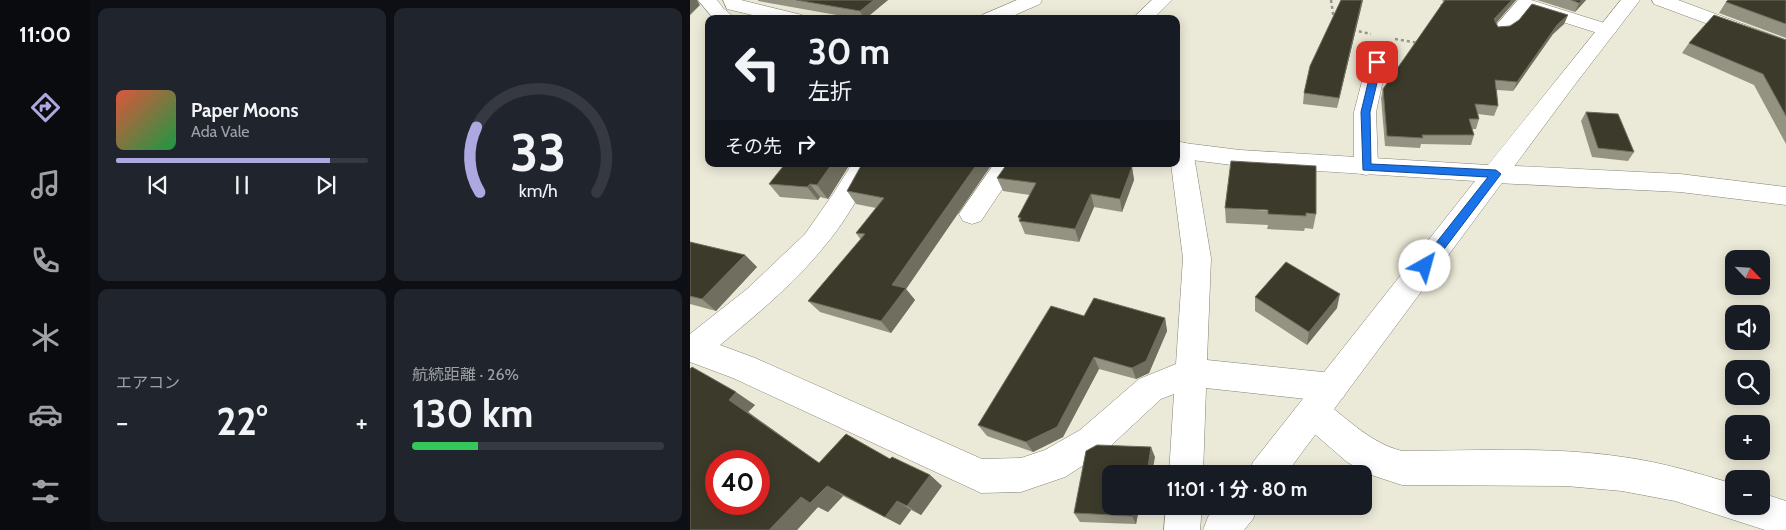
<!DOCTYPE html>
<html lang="ja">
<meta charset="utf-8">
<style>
body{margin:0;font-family:Cabin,"Noto Sans JP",sans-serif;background:#20242c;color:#f1f3f6;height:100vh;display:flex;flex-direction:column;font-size:19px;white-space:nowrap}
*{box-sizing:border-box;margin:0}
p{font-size:16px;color:#9ea1a6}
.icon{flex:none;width:28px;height:28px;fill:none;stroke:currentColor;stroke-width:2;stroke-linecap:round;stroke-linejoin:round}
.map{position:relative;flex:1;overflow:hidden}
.drawer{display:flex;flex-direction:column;gap:8px;padding:8px;background:#0d0f14;width:600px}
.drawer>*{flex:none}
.guide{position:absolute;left:15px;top:15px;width:475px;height:152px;border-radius:10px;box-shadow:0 2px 12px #0003;background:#171b24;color:#f1f3f6;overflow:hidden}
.needle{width:32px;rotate:115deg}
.tools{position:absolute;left:1035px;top:250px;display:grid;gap:10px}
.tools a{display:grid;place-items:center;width:45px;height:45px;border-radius:10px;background:#171b24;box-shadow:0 2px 12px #0003;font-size:25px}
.speed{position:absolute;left:15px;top:450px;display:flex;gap:10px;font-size:25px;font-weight:700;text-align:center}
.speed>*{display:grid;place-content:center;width:65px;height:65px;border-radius:50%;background:#171b24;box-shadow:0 2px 12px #0003;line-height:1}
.speed .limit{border:8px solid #d22;background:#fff;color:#111}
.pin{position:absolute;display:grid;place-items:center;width:42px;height:42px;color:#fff;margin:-21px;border-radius:10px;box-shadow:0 2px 8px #0006}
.me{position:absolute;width:55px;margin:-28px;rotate:38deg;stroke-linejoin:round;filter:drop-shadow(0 0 4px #0008)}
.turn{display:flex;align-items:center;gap:18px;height:105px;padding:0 20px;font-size:22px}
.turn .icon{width:65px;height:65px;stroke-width:2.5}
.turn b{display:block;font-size:35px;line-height:42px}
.then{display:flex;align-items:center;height:48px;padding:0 20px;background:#0003;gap:10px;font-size:19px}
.big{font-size:38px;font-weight:700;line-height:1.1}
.drawer .widget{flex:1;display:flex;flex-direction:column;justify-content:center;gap:8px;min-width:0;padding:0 18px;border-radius:10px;background:#20242c}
.drawer .dial{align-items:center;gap:0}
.dial svg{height:130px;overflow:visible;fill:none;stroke:#363941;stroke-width:7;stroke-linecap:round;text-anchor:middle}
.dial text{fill:#f1f3f6;stroke:none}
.song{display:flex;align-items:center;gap:15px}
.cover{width:60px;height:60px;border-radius:8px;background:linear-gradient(135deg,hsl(10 70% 55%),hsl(140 70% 35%))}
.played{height:5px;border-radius:2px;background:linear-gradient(90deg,#aea8e0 85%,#363941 85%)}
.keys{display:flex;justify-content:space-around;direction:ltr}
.heat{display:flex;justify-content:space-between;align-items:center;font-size:28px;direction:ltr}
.charge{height:8px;border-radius:4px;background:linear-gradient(90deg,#34c759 26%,#363941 0)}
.drawer .tiles{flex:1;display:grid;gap:8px;grid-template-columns:repeat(2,1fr)}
.trip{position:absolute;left:412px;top:465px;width:270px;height:50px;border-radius:10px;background:#171b24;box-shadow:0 2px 12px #0003;font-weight:700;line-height:50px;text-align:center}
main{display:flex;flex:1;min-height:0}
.menu{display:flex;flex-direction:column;width:90px;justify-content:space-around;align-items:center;background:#090b0e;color:#9ea1a6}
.menu .icon{width:35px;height:35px}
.menu .selected{color:#aea8e0}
.menu b{font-size:22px;color:#f1f3f6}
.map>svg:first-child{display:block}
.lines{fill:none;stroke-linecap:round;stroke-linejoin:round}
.street-casing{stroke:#848372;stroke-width:1}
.secondary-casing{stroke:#848372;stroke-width:1}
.path{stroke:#979689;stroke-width:2.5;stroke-dasharray:3 3;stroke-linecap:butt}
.street{fill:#fff;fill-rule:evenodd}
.secondary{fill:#fff;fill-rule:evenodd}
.wall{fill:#949281}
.shaded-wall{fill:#706f5f}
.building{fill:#3c3b2b;stroke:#706f5f;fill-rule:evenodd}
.route{fill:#1a73e8;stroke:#114b97}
</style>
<main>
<nav class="menu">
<b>11:00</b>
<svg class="icon selected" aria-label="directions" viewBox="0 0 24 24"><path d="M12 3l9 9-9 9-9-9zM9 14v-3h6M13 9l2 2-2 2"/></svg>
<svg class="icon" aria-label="music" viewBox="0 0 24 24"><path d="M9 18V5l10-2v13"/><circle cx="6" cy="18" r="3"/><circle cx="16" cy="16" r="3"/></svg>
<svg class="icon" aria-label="phone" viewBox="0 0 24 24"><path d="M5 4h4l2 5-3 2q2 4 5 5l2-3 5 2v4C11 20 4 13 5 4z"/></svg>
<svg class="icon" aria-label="climate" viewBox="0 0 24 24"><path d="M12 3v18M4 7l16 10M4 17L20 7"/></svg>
<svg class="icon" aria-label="car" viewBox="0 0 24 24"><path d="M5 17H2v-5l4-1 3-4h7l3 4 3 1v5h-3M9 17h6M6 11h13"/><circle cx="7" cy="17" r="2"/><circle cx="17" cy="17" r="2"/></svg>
<svg class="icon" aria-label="filters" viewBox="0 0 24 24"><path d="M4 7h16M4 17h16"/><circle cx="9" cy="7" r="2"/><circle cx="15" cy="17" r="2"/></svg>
</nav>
<section class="drawer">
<div class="tiles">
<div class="widget">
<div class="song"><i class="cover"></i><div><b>Paper Moons</b><p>Ada Vale</p></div></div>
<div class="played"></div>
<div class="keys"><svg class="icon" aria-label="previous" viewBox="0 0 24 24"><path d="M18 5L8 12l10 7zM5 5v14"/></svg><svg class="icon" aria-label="pause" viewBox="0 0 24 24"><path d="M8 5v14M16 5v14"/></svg><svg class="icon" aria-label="next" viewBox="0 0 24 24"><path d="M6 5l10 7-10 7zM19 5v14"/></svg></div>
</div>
<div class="widget dial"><svg viewBox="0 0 100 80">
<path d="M14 69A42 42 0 1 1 86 69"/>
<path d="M14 69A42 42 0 0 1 12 29" stroke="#aea8e0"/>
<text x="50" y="56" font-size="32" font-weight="700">33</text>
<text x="50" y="72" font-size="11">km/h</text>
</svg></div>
<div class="widget"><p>エアコン</p>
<div class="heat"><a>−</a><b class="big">22°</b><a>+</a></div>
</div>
<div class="widget"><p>航続距離 · 26%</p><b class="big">130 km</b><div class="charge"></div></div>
</div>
</section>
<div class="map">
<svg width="1096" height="530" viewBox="0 0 1096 530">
<rect width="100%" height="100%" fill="#ebe9d7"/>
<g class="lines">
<g class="street-casing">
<path id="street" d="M 33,0 L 51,0 L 112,15 L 114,19 L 79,19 L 37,9 Z
M 327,0 L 352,0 L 350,4 L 316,19 L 290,19 L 292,15 Z
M 462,0 L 482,0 L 463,19 L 442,19 Z
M 828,0 L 841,0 L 924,26 L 927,30 L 924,34 L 917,36 L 838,11 C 828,23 821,38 805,34 L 802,30 Z
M 962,0 L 988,0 L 1096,40 L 1096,53 L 964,4 Z
M 687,56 L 694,58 L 697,62 L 686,112 L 688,167 L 685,173 L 676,175 L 667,173 L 664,167 L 664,112 L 677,62 L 680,58 Z
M 491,142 L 499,144 L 503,150 L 521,258 L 517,360 L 642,373 L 653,378 L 658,388 L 653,398 L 642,403 L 635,402 C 660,421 681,443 712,451 C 785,451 861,446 933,457 C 971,462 1007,473 1044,484 L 1044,506 L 1071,506 L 1071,493 L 1096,501 L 1096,530 L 1075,530 L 985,501 L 932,491 L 876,486 L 712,485 L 678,474 L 657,462 L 612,423 L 607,412 L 612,401 L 616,399 L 516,388 L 513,474 L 479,474 L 484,394 L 471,399 L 414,452 L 375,477 L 331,492 L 291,493 L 43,378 L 0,362 L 0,334 L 57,289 L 115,234 L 143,194 L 162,164 L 186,164 C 172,192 154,224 133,248 C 104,284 65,316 30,345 L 65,358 L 292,459 L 331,458 L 355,450 L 390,430 L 449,379 L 486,364 L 493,258 L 481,164 L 486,164 L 486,143 Z
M 304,164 L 329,164 L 291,221 L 282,224 L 273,221 L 269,214 Z
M 806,165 L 990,174 L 1096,187 L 1096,205 L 990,192 L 806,183 L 797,180 L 794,174 L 797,168 Z
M 476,506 L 512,506 L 510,530 L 474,530 Z"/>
</g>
<g class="secondary-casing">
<path id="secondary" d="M 8,0 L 27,0 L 33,8 L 46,19 L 24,19 Z
M 931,0 L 950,0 L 883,87 L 596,474 L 558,474 L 563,462 L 785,181 L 550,166 L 486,158 L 486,142 L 550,150 L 798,165 Z
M 527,506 L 568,506 L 563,519 L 554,530 L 513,530 L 518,517 Z"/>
</g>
<path class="path" d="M 641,0 L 644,20
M 751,7 L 754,0
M 663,30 L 681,34
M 705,39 L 728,43"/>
<use href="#street" class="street"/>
<use href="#secondary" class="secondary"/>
</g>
<path class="wall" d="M 68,0 L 198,0 L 175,19 L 169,19 L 68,1 Z
M 651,0 L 673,0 L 647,108 L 613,104 L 614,93 Z
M 755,0 L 826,0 L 806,23 L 808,27 L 820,26 L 878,15 L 874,24 L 863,34 L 823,91 L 807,90 L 808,106 L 804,116 L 788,114 L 789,119 L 786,129 L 782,129 L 784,135 L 781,145 L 731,144 L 730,148 L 695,146 L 691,98 L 693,89 Z
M 847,0 L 896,0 L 885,12 Z
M 1096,0 L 1096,38 L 1029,13 L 1036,2 Z
M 1096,40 L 1096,144 L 1064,85 L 992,53 L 999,43 Z
M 896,112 L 944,152 L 938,161 L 902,157 L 891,121 Z
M 160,164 L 138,199 L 130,197 L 128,200 L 90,197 L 79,184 Z
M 302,164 L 216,289 L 225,300 L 201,333 L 130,312 L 118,301 L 171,240 L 166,233 L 186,208 L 166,204 L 157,191 Z
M 440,166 L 442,167 L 444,180 L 432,212 L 404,207 L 389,242 L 335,234 L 328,217 L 340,195 L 313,191 L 307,178 Z
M 535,208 L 626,214 L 623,229 L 615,228 L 614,231 L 577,229 L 578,225 L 536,223 Z
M 0,242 L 55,255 L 67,267 L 26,311 L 0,304 Z
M 565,297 L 647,308 L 617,345 L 565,311 Z
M 394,316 L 475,318 L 477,331 L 459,373 L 446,379 L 409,369 L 373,437 L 343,452 L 297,436 L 288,425 Z
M 0,369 L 65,405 L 58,412 L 129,463 L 200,459 L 240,475 L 252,486 L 231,515 L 221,510 L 210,525 L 153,496 L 138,512 L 128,507 L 107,530 L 0,530 Z
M 465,457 L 421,506 L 458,506 L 457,514 L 448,514 L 446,524 L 390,522 L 384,513 Z"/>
<path class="shaded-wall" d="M 0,0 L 7,0 L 10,5 L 0,15 Z
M 184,0 L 198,0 L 175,19 L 174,19 L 170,11 Z
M 672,0 L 673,0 L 647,108 L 649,98 Z
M 822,0 L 826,0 L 801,29 L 804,19 Z
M 892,0 L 896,0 L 885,12 L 889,3 Z
M 878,15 L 874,24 L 863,34 L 823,91 L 827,82 L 867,25 Z
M 142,164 L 160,164 L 138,199 L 127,185 Z
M 287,164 L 302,164 L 216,289 L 225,300 L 201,333 L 191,321 L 202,285 Z
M 439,164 L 440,170 L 442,167 L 444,180 L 432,212 L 430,199 Z
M 120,184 L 130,197 L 128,200 L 117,187 Z
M 401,194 L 404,207 L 389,242 L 385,229 Z
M 55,255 L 67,267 L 26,311 L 12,299 Z
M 650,294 L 647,308 L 617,345 L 619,332 Z
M 475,318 L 477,331 L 459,373 L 446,379 L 442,368 Z
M 404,357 L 409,369 L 373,437 L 343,452 L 336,442 Z
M 46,392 L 65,405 L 58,412 L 145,474 L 129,463 L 39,400 Z
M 461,447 L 465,457 L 462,474 L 457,474 Z
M 240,475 L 252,486 L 231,515 L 217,506 Z
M 137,486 L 153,496 L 138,512 L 128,507 L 107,530 L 79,530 L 111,497 Z
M 207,501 L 221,510 L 210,525 L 195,517 Z
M 444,506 L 448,514 L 446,524 L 442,516 Z
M 453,506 L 458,506 L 457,514 Z"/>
<path class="building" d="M 106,0 L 184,0 L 170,11 Z
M 651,0 L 672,0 L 649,98 L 614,93 L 620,66 Z
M 755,0 L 822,0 L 804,19 L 808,27 L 820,26 L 829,20 L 842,4 L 878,15 L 867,25 L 827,82 L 805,80 L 808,106 L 785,104 L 789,119 L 779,119 L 784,135 L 732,135 L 733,138 L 697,136 L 693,89 Z
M 881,0 L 892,0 L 889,3 Z
M 1038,0 L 1096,0 L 1096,24 L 1036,2 Z
M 1024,15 L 1096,40 L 1096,116 L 1073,74 L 999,43 Z
M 896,112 L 928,114 L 944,152 L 908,148 Z
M 541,161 L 626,166 L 626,214 L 616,213 L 616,216 L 578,214 L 578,210 L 535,208 Z
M 95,164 L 142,164 L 127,185 L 120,184 L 117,187 L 79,184 Z
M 172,164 L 287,164 L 202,285 L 216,288 L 191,321 L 118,301 L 175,234 L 166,233 L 194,198 L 157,191 Z
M 317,164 L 439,164 L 438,166 L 442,167 L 430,199 L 401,194 L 385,229 L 329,221 L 331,218 L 328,217 L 346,183 L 307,178 Z
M 0,242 L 55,255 L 12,299 L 0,296 Z
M 596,262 L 650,294 L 619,332 L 565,297 Z
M 404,298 L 475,318 L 456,361 L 442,368 L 404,357 L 367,427 L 336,442 L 288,425 L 361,306 L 394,316 Z
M 2,367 L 46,392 L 39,400 L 129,463 L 156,434 L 200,459 L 202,457 L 240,475 L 217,506 L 207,501 L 195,517 L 137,486 L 120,503 L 111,497 L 79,530 L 0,530 L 0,369 ZM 26,461 L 69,461 L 69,504 L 26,504 Z
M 407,445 L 461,447 L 457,474 L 421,474 L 421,506 L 444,506 L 442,516 L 384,513 L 396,451 Z"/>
<path class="route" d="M 687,59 L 692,62 L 680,112 L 681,164 L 806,170 L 811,174 L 739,269 L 731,269 L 730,266 L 731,262 L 798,177 L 673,170 L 671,112 L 683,62 Z"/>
</svg>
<div class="tools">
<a><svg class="needle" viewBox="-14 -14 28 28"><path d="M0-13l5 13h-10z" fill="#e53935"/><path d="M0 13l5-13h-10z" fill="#9ea1a6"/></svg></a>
<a><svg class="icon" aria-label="sound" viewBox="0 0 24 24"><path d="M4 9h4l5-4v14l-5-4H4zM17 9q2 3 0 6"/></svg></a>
<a><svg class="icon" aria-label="search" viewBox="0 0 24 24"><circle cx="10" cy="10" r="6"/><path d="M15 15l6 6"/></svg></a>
<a>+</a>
<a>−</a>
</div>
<div class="speed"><div class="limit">40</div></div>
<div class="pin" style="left:687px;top:62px;background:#d93025"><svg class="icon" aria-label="arrive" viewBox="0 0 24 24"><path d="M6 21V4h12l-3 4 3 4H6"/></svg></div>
<svg class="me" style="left:735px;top:266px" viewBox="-20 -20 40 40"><circle r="19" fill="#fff"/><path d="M0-13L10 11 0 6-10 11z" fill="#1a73e8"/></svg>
<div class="trip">11:01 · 1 分 · 80 m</div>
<div class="guide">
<div class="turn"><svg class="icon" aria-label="left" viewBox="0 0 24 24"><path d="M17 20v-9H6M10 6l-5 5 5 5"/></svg><div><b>30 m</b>左折</div></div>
<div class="then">その先<svg class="icon" aria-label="right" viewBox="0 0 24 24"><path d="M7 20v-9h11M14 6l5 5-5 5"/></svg></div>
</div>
</div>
</main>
